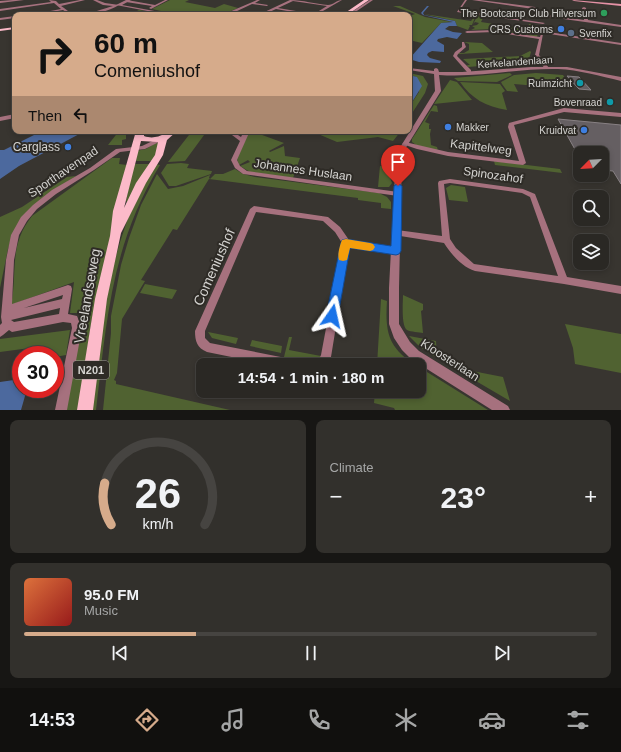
<!DOCTYPE html>
<meta charset="utf-8">
<style>
body{margin:0;font-family:Arial,sans-serif;background:#32302c;color:#f1f3f6;height:100vh;display:flex;flex-direction:column;font-size:15px;white-space:nowrap}
*{box-sizing:border-box;margin:0}
p{font-size:13px;color:#a5a6a6}
.icon{flex:none;width:22px;height:22px;fill:none;stroke:currentColor;stroke-width:2;stroke-linecap:round;stroke-linejoin:round}
.map{position:relative;height:410px;overflow:hidden}
.details{display:flex;flex-direction:column;gap:10px;padding:10px;background:#171614;flex:1}
.details>*{flex:none}
.top-card{position:absolute;left:12px;top:12px;width:400px;height:122px;border-radius:8px;box-shadow:0 2px 6px #0003,0 0 0 1px #464441;background:#d6ab8b;color:#111;overflow:hidden}
.needle{width:26px;rotate:246deg}
.fabs{position:absolute;left:573px;top:146px;display:grid;gap:8px}
.fabs a{display:grid;place-items:center;width:36px;height:36px;border-radius:8px;background:#2a2824;box-shadow:0 2px 6px #0003,0 0 0 1px #464441;font-size:20px}
.speed{position:absolute;left:12px;top:346px;display:flex;gap:8px;font-size:20px;font-weight:700;text-align:center}
.speed>*{display:grid;place-content:center;width:52px;height:52px;border-radius:50%;background:#2a2824;box-shadow:0 2px 6px #0003,0 0 0 1px #464441;line-height:1}
.speed .limit{border:6px solid #d22;background:#fff;color:#111}
.pin{position:absolute;display:grid;place-items:center;width:34px;height:34px;color:#fff;margin:-41px -17px;border-radius:50% 50% 50% 0;rotate:-45deg;box-shadow:0 0 4px #0007}
.pin .icon{rotate:45deg}
.me{position:absolute;width:44px;margin:-22px;rotate:11deg;stroke-linejoin:round;filter:drop-shadow(0 0 3px #0008)}
.turn{display:flex;align-items:center;gap:14px;height:84px;padding:0 16px;font-size:18px}
.turn .icon{width:52px;height:52px;stroke-width:2.5}
.turn b{display:block;font-size:28px;line-height:34px}
.then{display:flex;align-items:center;height:38px;padding:0 16px;background:#0003;gap:8px;font-size:15px}
.big{font-size:30px;font-weight:700;line-height:1.1}
.details .tile{flex:1;display:flex;flex-direction:column;justify-content:center;gap:6px;min-width:0;padding:0 14px;border-radius:8px;background:#32302c}
.details .dial{align-items:center;gap:0}
.dial svg{height:104px;overflow:visible;fill:none;stroke:#464441;stroke-width:7;stroke-linecap:round;text-anchor:middle}
.dial text{fill:#f1f3f6;stroke:none}
.song{display:flex;align-items:center;gap:12px}
.cover{width:48px;height:48px;border-radius:6px;background:linear-gradient(135deg,hsl(20 70% 55%),hsl(0 70% 35%))}
.played{height:4px;border-radius:2px;background:linear-gradient(90deg,#d6ab8b 30%,#464441 30%)}
.keys{display:flex;justify-content:space-around;direction:ltr}
.heat{display:flex;justify-content:space-between;align-items:center;font-size:22px;direction:ltr}
.details .tiles{flex:1;display:grid;gap:10px;grid-template-columns:1fr 1fr}
.tile:last-child{grid-column:span 2}
.trip{position:absolute;left:196px;top:358px;width:230px;height:40px;border-radius:8px;background:#2a2824;box-shadow:0 2px 6px #0003,0 0 0 1px #464441;font-weight:700;line-height:40px;text-align:center}
.tab-bar{display:flex;height:64px;justify-content:space-around;align-items:center;background:#11100e;color:#a5a6a6}
.tab-bar .icon{width:28px;height:28px}
.tab-bar .on{color:#d6ab8b}
.tab-bar b{font-size:18px;color:#f1f3f6}
.map>svg:first-child{display:block}
.green{fill:#506231}
.water{fill:#4c699e}
.building{fill:#655f62;stroke:#888184}
.lines{fill:none;stroke-linecap:round;stroke-linejoin:round}
.minor{fill:#a6717e;fill-rule:evenodd}
.tertiary{fill:#a6717e;fill-rule:evenodd}
.secondary{fill:#e592a6;fill-rule:evenodd}
.primary{fill:#fcbac9;fill-rule:evenodd}
.route{fill:#1a73e8;stroke:#114b97}
.slow{fill:#f59e0b}
.leisure-dot{fill:#2e9e5b;stroke:#2e2b26;stroke-width:1.5}
.shop-dot{fill:#3f7fe0;stroke:#2e2b26;stroke-width:1.5}
.service-dot{fill:#5c6f8a;stroke:#2e2b26;stroke-width:1.5}
.culture-dot{fill:#0f9aa8;stroke:#2e2b26;stroke-width:1.5}
.labels{text-anchor:middle;dominant-baseline:central;stroke-width:4;stroke-linejoin:round;paint-order:stroke}
.far-poi-label{font-size:10px;fill:#d4d3d0;stroke:#2e2b26;text-anchor:end}
.far-street-label{font-size:10px;fill:#d4d3d0;stroke:#2e2b26}
.shield{fill:#2e2b26;stroke:#a2a19d;stroke-width:1}
.shield-label{font-size:11px;font-weight:bold;fill:#d4d3d0}
.poi-label{font-size:12px;fill:#d4d3d0;stroke:#2e2b26;text-anchor:end}
.street-label{font-size:12px;fill:#d4d3d0;stroke:#2e2b26}
.near-street-label{font-size:14px;fill:#d4d3d0;stroke:#2e2b26}
</style>
<div class="map">
<svg width="621" height="410" viewBox="0 0 621 410">
<rect width="100%" height="100%" fill="#383530"/>
<path class="green" d="M 170,0 L 189,0 L 185,2 L 215,8 L 224,4 L 238,8 L 221,15 L 196,13 L 191,15 L 179,15 L 152,9 Z
M 393,6 L 400,6 L 425,17 L 452,22 L 441,23 L 422,43 L 409,40 L 409,16 L 415,14 Z
M 139,10 L 156,13 L 153,15 L 106,15 L 120,11 L 137,11 Z
M 424,14 L 471,21 L 476,15 L 472,25 L 469,25 L 470,26 L 468,30 L 457,26 L 455,21 Z
M 478,15 L 484,16 L 481,22 L 527,29 L 529,24 L 533,24 L 533,28 L 531,28 L 531,31 L 538,33 L 537,37 L 493,29 L 471,30 L 475,28 L 472,26 L 477,25 L 479,23 L 475,22 L 473,24 Z
M 464,42 L 482,43 L 493,52 L 459,54 L 458,53 L 464,53 L 469,50 L 469,44 Z
M 530,51 L 531,52 L 528,62 L 468,67 L 467,65 L 470,65 L 463,59 L 520,56 Z
M 409,73 L 423,76 L 428,84 L 425,93 L 409,118 L 409,107 L 419,92 L 416,77 L 409,75 Z
M 510,73 L 512,75 L 497,82 L 458,81 L 454,78 Z
M 536,73 L 563,75 L 573,89 L 514,84 L 518,92 L 507,91 L 502,84 L 501,82 L 514,75 Z
M 450,80 L 457,82 L 472,100 L 434,104 Z
M 460,82 L 500,84 L 505,91 L 502,93 L 507,110 C 486,107 471,98 460,82 Z
M 434,105 L 437,106 L 438,112 L 431,111 L 425,122 L 430,124 L 429,125 L 429,129 L 431,129 L 430,134 L 431,145 L 437,147 L 438,151 L 416,145 L 412,142 L 412,139 Z
M 119,131 L 126,131 L 126,139 L 122,140 L 122,145 L 108,145 Z
M 192,131 L 207,131 L 185,161 L 168,162 Z
M 251,131 L 284,143 L 269,151 L 270,152 L 284,146 L 285,156 L 300,158 L 293,178 L 250,172 L 240,166 L 250,162 L 248,160 L 239,165 L 237,159 L 248,134 Z
M 311,131 L 401,131 L 393,141 L 378,137 L 337,142 Z
M 159,141 L 160,148 L 152,161 L 134,161 L 136,151 L 146,149 Z
M 391,149 L 397,150 L 394,183 L 388,164 Z
M 112,158 L 120,158 L 119,164 L 127,165 L 92,318 L 78,410 L 65,410 L 80,329 L 81,313 L 70,313 L 74,282 L 11,305 C 18,272 8,246 32,216 Z
M 494,161 L 560,169 L 562,173 L 495,165 Z
M 181,163 L 189,164 L 187,168 L 212,171 L 211,174 L 176,186 L 169,186 L 161,173 L 167,164 Z
M 133,164 L 150,164 L 127,202 L 126,201 Z
M 155,164 L 160,165 C 111,246 107,319 96,410 L 92,410 C 100,349 104,286 125,227 C 132,205 144,185 155,164 Z
M 380,166 L 386,167 L 392,183 L 389,187 L 378,187 Z
M 235,169 L 243,174 L 255,177 L 379,193 L 387,197 L 391,202 L 391,209 L 381,208 L 381,203 L 358,200 L 358,198 L 209,179 L 177,230 L 173,229 L 141,280 L 145,281 L 122,319 L 117,373 L 114,380 L 116,381 L 116,384 L 230,410 L 103,410 L 111,333 L 111,316 L 121,265 L 129,238 L 141,205 L 157,174 L 168,189 L 183,186 L 210,175 L 209,178 L 210,179 L 215,174 L 223,174 Z
M 76,176 L 52,192 L 13,234 L 8,249 L 0,288 L 0,217 L 22,207 L 67,177 Z
M 451,185 L 465,187 L 468,202 L 449,200 L 446,188 Z
M 145,284 L 177,290 L 172,299 L 140,293 Z
M 403,295 L 423,304 L 423,310 L 421,311 L 423,333 C 419,332 411,332 407,330 C 401,326 403,302 403,295 Z
M 381,299 L 387,301 C 385,332 388,348 416,365 L 377,365 Z
M 565,324 L 621,334 L 621,373 L 575,364 L 573,348 Z
M 70,330 L 66,355 L 55,357 L 55,355 L 27,355 L 30,348 L 0,352 L 0,339 Z
M 208,332 L 238,338 L 236,344 L 212,338 Z
M 409,336 L 436,341 L 437,358 L 420,347 Z
M 289,337 L 292,337 L 289,350 L 321,356 C 312,367 296,360 284,357 Z
M 252,340 L 282,346 L 281,353 L 250,346 Z
M 419,367 L 488,410 L 395,410 L 394,408 L 374,403 L 375,391 L 419,391 Z
M 452,367 L 503,377 L 510,401 Z"/>
<path class="water" d="M 427,6 L 429,6 L 423,13 L 424,15 L 455,21 L 457,26 L 449,26 L 445,29 L 453,32 L 462,33 L 457,39 L 447,37 L 438,39 L 437,41 L 444,45 L 444,52 L 432,51 L 428,53 L 427,55 L 430,58 L 441,61 L 440,63 L 419,62 L 409,59 L 441,23 L 453,22 L 423,15 L 421,13 Z
M 409,75 L 417,77 L 422,86 L 409,107 Z
M 42,131 L 85,131 L 19,166 L 0,179 L 0,150 L 4,150 Z
M 21,379 L 21,389 L 27,389 L 21,410 L 0,410 L 0,382 Z"/>
<path class="building" d="M 567,76 L 579,77 L 591,90 L 579,89 Z
M 558,119 L 621,125 L 621,184 L 613,171 L 602,170 L 602,153 L 577,153 Z"/>
<g class="lines">
<path class="minor" d="M 13,0 L 24,0 L 0,3 L 0,1 Z
M 49,0 L 56,1 L 59,4 L 80,0 L 85,0 L 61,6 C 65,8 67,11 71,13 C 82,17 103,9 113,6 L 103,5 L 93,0 L 97,0 L 105,3 L 119,5 C 107,12 87,17 72,15 C 69,14 66,12 63,10 L 36,15 L 29,15 L 61,9 L 54,3 L 0,11 L 0,9 L 51,2 Z
M 127,0 L 155,5 L 165,0 L 168,0 L 151,9 L 149,8 L 152,6 L 126,2 Z
M 257,0 L 260,0 L 255,3 L 268,5 L 267,6 L 252,4 L 235,12 L 252,15 L 232,13 L 227,15 L 222,15 Z
M 290,0 C 303,0 315,4 328,5 C 333,5 337,0 342,0 L 316,15 L 309,15 L 276,9 L 263,15 L 258,15 ZM 293,1 L 327,6 L 314,14 L 278,8 Z
M 370,0 L 373,0 L 351,15 L 347,15 Z
M 465,0 L 467,0 L 460,10 L 545,23 L 543,24 L 457,12 Z
M 472,0 L 480,0 L 535,7 L 537,8 L 537,12 L 543,14 L 584,20 L 582,8 L 584,7 L 586,8 L 588,20 L 621,25 L 621,27 L 542,16 L 534,13 L 533,9 Z
M 160,11 L 163,12 L 161,14 L 162,15 L 157,14 Z
M 15,16 L 15,18 L 0,20 L 0,18 Z
M 494,30 L 540,37 L 541,34 L 543,34 L 539,55 L 549,68 L 549,69 L 545,69 L 535,55 L 539,39 L 494,32 L 467,33 L 465,32 L 467,31 Z
M 542,31 L 621,43 L 621,45 L 543,33 Z
M 462,42 L 464,42 L 466,47 L 458,54 L 457,56 L 471,70 L 471,72 L 467,72 L 453,56 L 455,52 L 462,47 Z
M 564,108 L 621,113 L 621,117 L 564,112 L 514,125 L 526,163 L 523,165 L 448,156 L 417,149 L 402,144 L 405,142 L 448,152 L 519,161 L 508,127 L 509,123 Z
M 15,114 L 15,118 L 0,121 L 0,117 Z
M 234,131 L 240,131 L 238,135 L 241,137 L 243,133 L 242,131 L 248,131 L 249,133 L 237,160 L 240,166 L 247,171 L 398,192 L 401,194 L 398,196 L 243,174 L 235,168 L 231,160 L 240,141 L 232,135 Z
M 159,138 L 162,140 L 161,141 L 145,149 L 120,152 L 94,170 L 56,194 L 37,209 L 27,221 L 19,235 L 14,260 L 12,304 L 68,285 L 71,286 L 72,289 L 68,314 L 77,316 L 82,328 L 67,410 L 55,410 L 72,328 L 71,323 L 63,322 L 12,332 L 9,330 L 3,335 L 0,337 L 0,325 L 2,323 L 1,317 L 6,260 L 11,235 L 21,217 L 33,205 L 52,190 L 90,168 L 116,149 L 142,146 ZM 63,295 L 62,299 L 24,308 ZM 60,308 L 59,314 L 14,322 L 11,320 Z
M 450,179 L 523,189 L 535,194 L 567,277 L 621,286 L 621,294 L 564,284 L 475,271 C 462,267 451,254 444,243 L 394,235 L 393,233 L 394,231 L 397,230 L 442,236 L 438,183 L 439,181 ZM 450,183 L 522,193 L 530,197 L 558,276 L 474,264 L 456,248 L 450,239 L 444,184 Z
M 254,206 L 328,217 L 340,227 L 349,240 L 395,248 L 398,249 L 399,251 L 398,253 L 395,254 L 349,247 L 331,357 L 327,365 L 316,365 L 321,355 L 342,243 L 335,232 L 323,221 L 256,212 L 205,331 L 205,338 L 210,343 L 296,360 L 300,361 L 301,365 L 271,365 L 207,352 C 197,348 195,341 195,331 L 250,209 Z"/>
<path class="tertiary" d="M 126,0 L 131,0 L 122,5 L 176,15 L 168,15 L 116,5 Z
M 531,67 L 567,67 L 621,77 L 621,81 C 600,76 579,70 558,69 C 518,68 479,78 439,75 L 441,91 L 402,154 L 399,288 L 399,324 L 410,342 L 419,351 L 508,406 L 510,410 L 492,410 L 411,359 L 402,350 L 394,338 L 389,324 L 389,288 L 396,154 L 435,91 L 434,74 L 409,70 L 409,68 L 434,71 L 434,69 L 436,68 L 438,69 L 439,72 L 462,72 Z"/>
<path class="secondary" d="M 572,0 L 621,4 L 621,6 L 574,1 Z"/>
<path class="primary" d="M 364,0 L 369,0 L 347,15 L 342,15 Z
M 15,27 L 15,29 L 0,31 L 0,29 Z
M 136,131 L 144,131 L 144,136 C 158,141 165,131 177,131 L 167,140 L 163,155 L 146,183 L 121,233 L 107,299 L 93,410 L 77,410 L 95,299 L 110,236 L 113,211 ZM 141,141 L 158,142 L 155,155 L 136,183 L 124,208 Z"/>
</g>
<path class="route" d="M 398,183 L 402,186 L 401,251 L 399,254 L 396,255 L 350,248 L 338,316 L 336,320 L 332,322 L 328,320 L 326,316 L 341,243 L 342,240 L 346,239 L 391,246 L 394,186 Z"/>
<path class="slow" d="M 346,239 L 370,243 L 373,244 L 375,247 L 373,250 L 370,251 L 350,248 L 347,260 L 343,261 L 339,260 C 337,255 340,245 342,240 Z"/>
<circle class="leisure-dot" cx="604" cy="13" r="4"/>
<g class="shop-dot">
<circle cx="561" cy="29" r="4"/>
<circle cx="448" cy="127" r="4"/>
<circle cx="584" cy="130" r="4"/>
<circle cx="68" cy="147" r="4"/>
</g>
<circle class="service-dot" cx="571" cy="33" r="4"/>
<g class="culture-dot">
<circle cx="580" cy="83" r="4"/>
<circle cx="610" cy="102" r="4"/>
</g>
<g class="labels">
<g class="far-poi-label">
<text x="596" y="13">The Bootcamp Club Hilversum</text>
<text x="553" y="29">CRS Customs</text>
<text x="579" y="33" text-anchor="start">Svenfix</text>
<text x="572" y="83">Ruimzicht</text>
<text x="602" y="102">Bovenraad</text>
<text x="456" y="127" text-anchor="start">Makker</text>
<text x="576" y="130">Kruidvat</text>
</g>
<g class="far-street-label">
<text transform="translate(515 62) rotate(-4)">Kerkelandenlaan</text>
</g>
<rect class="shield" x="73" y="361" width="36" height="18" rx="3"/>
<g class="shield-label">
<text x="91" y="370">N201</text>
</g>
<g class="poi-label">
<text x="60" y="147">Carglass</text>
</g>
<g class="street-label">
<text transform="translate(481 147) rotate(7)">Kapittelweg</text>
<text transform="translate(303 170) rotate(8)">Johannes Huslaan</text>
<text transform="translate(63 172) rotate(-34)">Sporthavenpad</text>
<text transform="translate(493 175) rotate(8)">Spinozahof</text>
<text transform="translate(450 360) rotate(33)">Kloosterlaan</text>
</g>
<g class="near-street-label">
<text transform="translate(214 267) rotate(-66)">Comeniushof</text>
<text transform="translate(87 296) rotate(-80)">Vreelandseweg</text>
</g>
</g>
</svg>
<div class="fabs">
<a><svg class="needle" viewBox="-14 -14 28 28"><path d="M0-13l5 13h-10z" fill="#e53935"/><path d="M0 13l5-13h-10z" fill="#a5a6a6"/></svg></a>
<a><svg class="icon" aria-label="search" viewBox="0 0 24 24"><circle cx="10" cy="10" r="6"/><path d="M15 15l6 6"/></svg></a>
<a><svg class="icon" aria-label="layers" viewBox="0 0 24 24"><path d="M12 4l9 5-9 5-9-5zM3 14l9 5 9-5"/></svg></a>
</div>
<div class="speed"><div class="limit">30</div></div>
<div class="pin" style="left:398px;top:186px;background:#d93025"><svg class="icon" aria-label="arrive" viewBox="0 0 24 24"><path d="M6 21V4h12l-3 4 3 4H6"/></svg></div>
<svg class="me" style="left:332px;top:316px" viewBox="-20 -20 40 40"><path d="M0-17L14 15 0 8-14 15z" fill="#1a73e8" stroke="#fff" stroke-width="4"/></svg>
<div class="trip">14:54 · 1 min · 180 m</div>
<div class="top-card">
<div class="turn"><svg class="icon" aria-label="right" viewBox="0 0 24 24"><path d="M7 20v-9h11M14 6l5 5-5 5"/></svg><div><b>60 m</b>Comeniushof</div></div>
<div class="then">Then<svg class="icon" aria-label="left" viewBox="0 0 24 24"><path d="M17 20v-9H6M10 6l-5 5 5 5"/></svg></div>
</div>
</div>
<section class="details">
<div class="tiles">
<div class="tile dial"><svg viewBox="0 0 100 80">
<path d="M14 69A42 42 0 1 1 86 69"/>
<path d="M14 69A42 42 0 0 1 9 37" stroke="#d6ab8b"/>
<text x="50" y="56" font-size="32" font-weight="700">26</text>
<text x="50" y="72" font-size="11">km/h</text>
</svg></div>
<div class="tile"><p>Climate</p>
<div class="heat"><a>−</a><b class="big">23°</b><a>+</a></div>
</div>
<div class="tile">
<div class="song"><i class="cover"></i><div><b>95.0 FM</b><p>Music</p></div></div>
<div class="played"></div>
<div class="keys"><svg class="icon" aria-label="previous" viewBox="0 0 24 24"><path d="M18 5L8 12l10 7zM5 5v14"/></svg><svg class="icon" aria-label="pause" viewBox="0 0 24 24"><path d="M8 5v14M16 5v14"/></svg><svg class="icon" aria-label="next" viewBox="0 0 24 24"><path d="M6 5l10 7-10 7zM19 5v14"/></svg></div>
</div>
</div>
</section>
<nav class="tab-bar">
<b>14:53</b>
<svg class="icon on" aria-label="directions" viewBox="0 0 24 24"><path d="M12 3l9 9-9 9-9-9zM9 14v-3h6M13 9l2 2-2 2"/></svg>
<svg class="icon" aria-label="music" viewBox="0 0 24 24"><path d="M9 18V5l10-2v13"/><circle cx="6" cy="18" r="3"/><circle cx="16" cy="16" r="3"/></svg>
<svg class="icon" aria-label="phone" viewBox="0 0 24 24"><path d="M5 4h4l2 5-3 2q2 4 5 5l2-3 5 2v4C11 20 4 13 5 4z"/></svg>
<svg class="icon" aria-label="climate" viewBox="0 0 24 24"><path d="M12 3v18M4 7l16 10M4 17L20 7"/></svg>
<svg class="icon" aria-label="car" viewBox="0 0 24 24"><path d="M5 17H2v-5l4-1 3-4h7l3 4 3 1v5h-3M9 17h6M6 11h13"/><circle cx="7" cy="17" r="2"/><circle cx="17" cy="17" r="2"/></svg>
<svg class="icon" aria-label="filters" viewBox="0 0 24 24"><path d="M4 7h16M4 17h16"/><circle cx="9" cy="7" r="2"/><circle cx="15" cy="17" r="2"/></svg>
</nav>
